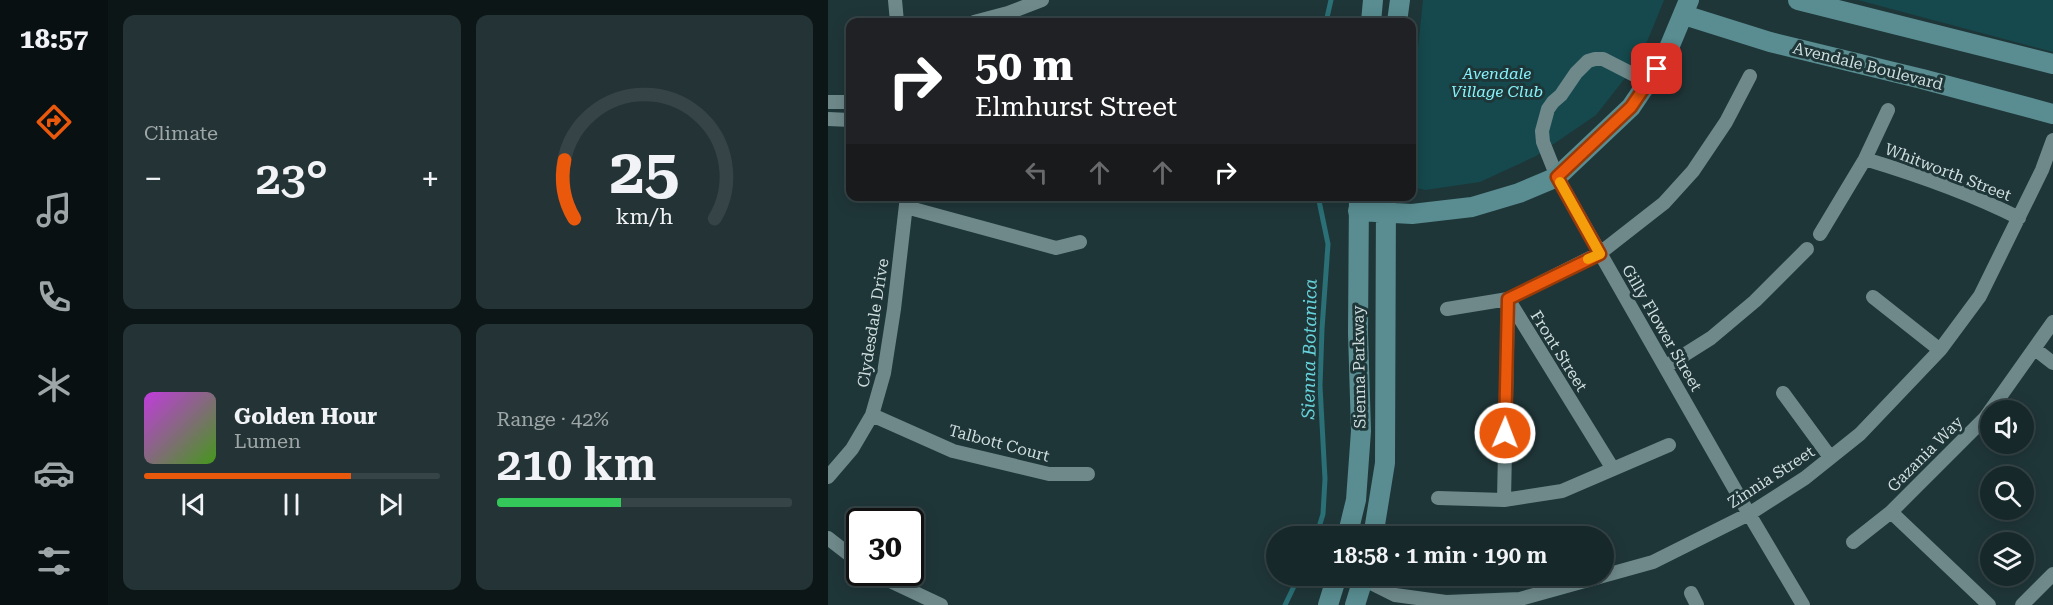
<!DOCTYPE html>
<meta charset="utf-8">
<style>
body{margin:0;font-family:"Roboto Serif",serif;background:#243436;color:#f1f3f6;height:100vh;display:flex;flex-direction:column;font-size:22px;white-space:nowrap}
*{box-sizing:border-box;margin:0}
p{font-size:20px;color:#9ea6a8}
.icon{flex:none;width:33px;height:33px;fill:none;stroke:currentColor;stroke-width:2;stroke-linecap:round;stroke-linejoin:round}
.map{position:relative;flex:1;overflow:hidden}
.details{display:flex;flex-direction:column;gap:15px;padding:15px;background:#0d1617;width:720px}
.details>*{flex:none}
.guide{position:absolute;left:18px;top:18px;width:570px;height:183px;border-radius:12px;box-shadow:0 3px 15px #0003,0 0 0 2px #364447;background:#202124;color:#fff;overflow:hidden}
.controls{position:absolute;left:1152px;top:400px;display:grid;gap:12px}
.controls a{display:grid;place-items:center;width:54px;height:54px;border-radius:50%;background:#17282a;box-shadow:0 3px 15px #0003,0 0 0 2px #364447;font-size:30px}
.speed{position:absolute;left:18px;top:508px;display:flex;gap:12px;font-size:30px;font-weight:700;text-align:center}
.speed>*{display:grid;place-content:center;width:78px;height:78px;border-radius:50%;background:#17282a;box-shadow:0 3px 15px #0003,0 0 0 2px #364447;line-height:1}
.speed .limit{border:3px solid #111;border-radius:9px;background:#fff;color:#111}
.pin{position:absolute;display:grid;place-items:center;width:51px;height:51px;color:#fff;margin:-26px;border-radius:12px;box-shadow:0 3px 9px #0006}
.me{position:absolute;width:66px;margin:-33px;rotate:1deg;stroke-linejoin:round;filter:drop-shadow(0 0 4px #0008)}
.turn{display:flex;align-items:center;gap:21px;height:126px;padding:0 30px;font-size:27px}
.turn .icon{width:78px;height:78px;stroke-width:2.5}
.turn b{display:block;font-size:42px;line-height:51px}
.lanes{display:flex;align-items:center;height:57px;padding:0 30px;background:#0003;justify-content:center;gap:30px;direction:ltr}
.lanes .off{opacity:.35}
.big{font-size:45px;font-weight:600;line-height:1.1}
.details .widget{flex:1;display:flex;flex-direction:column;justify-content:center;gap:9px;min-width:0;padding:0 21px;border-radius:12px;background:#243436}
.details .dial{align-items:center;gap:0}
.dial svg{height:156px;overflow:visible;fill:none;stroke:#364447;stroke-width:7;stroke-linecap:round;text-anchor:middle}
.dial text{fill:#f1f3f6;stroke:none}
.song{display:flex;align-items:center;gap:18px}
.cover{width:72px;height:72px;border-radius:9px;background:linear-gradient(135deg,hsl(290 70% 55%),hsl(100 70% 35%))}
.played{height:6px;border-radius:3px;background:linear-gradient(90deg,#ea580c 70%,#364447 70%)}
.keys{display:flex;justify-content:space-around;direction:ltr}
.heat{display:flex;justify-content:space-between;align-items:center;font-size:33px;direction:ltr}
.charge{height:9px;border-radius:4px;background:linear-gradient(90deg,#34c759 42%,#364447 0)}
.details .tiles{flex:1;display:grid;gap:15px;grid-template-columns:repeat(2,1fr)}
.trip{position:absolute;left:438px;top:526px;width:348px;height:60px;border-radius:30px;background:#17282a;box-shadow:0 3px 15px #0003,0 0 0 2px #364447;font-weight:600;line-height:60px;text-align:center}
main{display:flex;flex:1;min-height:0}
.tab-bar{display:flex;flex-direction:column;width:108px;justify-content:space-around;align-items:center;background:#091011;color:#9ea6a8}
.tab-bar .icon{width:42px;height:42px}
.tab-bar .on{color:#ea580c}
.tab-bar b{font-size:27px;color:#f1f3f6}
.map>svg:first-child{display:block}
.green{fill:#15494d}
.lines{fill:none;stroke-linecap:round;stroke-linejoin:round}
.stream{stroke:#2a7076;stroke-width:5}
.street{stroke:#6f898b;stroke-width:14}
.secondary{stroke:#598d91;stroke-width:20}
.route-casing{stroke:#983908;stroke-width:15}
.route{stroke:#ea580c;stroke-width:10}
.slow{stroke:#f59e0b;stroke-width:10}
.labels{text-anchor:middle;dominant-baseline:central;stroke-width:6;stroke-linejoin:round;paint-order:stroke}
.street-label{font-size:16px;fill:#d0dedf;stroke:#1f3638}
.park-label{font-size:16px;font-style:italic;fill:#87f2fa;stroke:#1f3638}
.water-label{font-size:18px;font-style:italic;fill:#67d3dc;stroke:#1f3638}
</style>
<main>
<nav class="tab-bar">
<b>18:57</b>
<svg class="icon on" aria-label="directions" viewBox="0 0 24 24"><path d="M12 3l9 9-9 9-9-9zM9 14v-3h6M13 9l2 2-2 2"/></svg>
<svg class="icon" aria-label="music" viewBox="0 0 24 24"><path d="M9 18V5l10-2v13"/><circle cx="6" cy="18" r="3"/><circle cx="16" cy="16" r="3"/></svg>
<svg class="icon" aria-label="phone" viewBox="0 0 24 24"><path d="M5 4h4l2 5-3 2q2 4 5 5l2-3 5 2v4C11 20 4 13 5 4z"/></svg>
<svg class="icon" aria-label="climate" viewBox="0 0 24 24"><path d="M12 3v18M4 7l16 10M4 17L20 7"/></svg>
<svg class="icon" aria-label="car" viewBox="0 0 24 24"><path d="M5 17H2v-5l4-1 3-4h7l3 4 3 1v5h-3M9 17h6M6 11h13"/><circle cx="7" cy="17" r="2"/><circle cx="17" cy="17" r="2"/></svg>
<svg class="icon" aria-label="filters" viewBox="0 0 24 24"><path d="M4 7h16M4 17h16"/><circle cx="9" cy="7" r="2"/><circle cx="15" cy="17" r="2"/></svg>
</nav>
<section class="details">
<div class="tiles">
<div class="widget"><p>Climate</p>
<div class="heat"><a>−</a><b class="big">23°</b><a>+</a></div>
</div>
<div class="widget dial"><svg viewBox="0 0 100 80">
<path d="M14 69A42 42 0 1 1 86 69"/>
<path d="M14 69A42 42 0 0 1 9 39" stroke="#ea580c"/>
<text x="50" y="56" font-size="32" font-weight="700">25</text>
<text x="50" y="72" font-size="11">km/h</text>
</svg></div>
<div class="widget">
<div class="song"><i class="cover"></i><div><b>Golden Hour</b><p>Lumen</p></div></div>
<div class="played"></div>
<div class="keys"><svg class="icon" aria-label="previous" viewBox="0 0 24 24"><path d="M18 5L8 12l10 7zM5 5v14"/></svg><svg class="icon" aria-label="pause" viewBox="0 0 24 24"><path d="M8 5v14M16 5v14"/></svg><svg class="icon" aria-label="next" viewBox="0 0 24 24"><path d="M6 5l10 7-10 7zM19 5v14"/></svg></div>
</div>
<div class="widget"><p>Range · 42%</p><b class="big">210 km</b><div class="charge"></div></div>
</div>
</section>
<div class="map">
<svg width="1225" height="605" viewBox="0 0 1225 605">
<rect width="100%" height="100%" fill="#1f3638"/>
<path class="green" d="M 595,0 L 836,0 L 812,59 L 768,115 L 708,156 L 652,182 L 597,190 L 584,187 L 584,106 Z
M 1030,0 L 1225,0 L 1225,52 Z"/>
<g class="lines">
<path class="stream" d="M 498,22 L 503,0
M 488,537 L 495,514 L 497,479 L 492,386 L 494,329 L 500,244 L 490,196
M 457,605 L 471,576"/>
<path class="street" d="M 67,0 L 69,22
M 146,22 L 180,13 L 214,0
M 820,82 L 775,59 L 767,59 L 760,61 L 748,73 L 733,95 L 725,102 L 720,109 L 714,131 L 715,142 L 729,177 L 772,253 L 921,514 L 975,605
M 0,102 L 22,102
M 0,119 L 22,120
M 1037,159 C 1090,175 1142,193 1191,218
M 78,207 L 228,248 L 252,242
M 992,234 L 1037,159 L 1060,110
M 1045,297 L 1112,350
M 680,299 L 785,469
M 619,309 L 680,299 L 772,253 L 836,203 L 865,171 L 898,122 L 922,76
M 1207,349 L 1225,363
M 837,367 L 883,338 L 927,301 L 979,249
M 955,393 L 1002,457
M 44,415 L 125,451 L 221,474 L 260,474
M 0,477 L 24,449 L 44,415 L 56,373 L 66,309 L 79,196
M 610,498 L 676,500 L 734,491 L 841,445
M 676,500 L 680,299
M 1063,512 L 1161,605
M 0,538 L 32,563
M 1025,542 L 1063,512 L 1157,418 L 1225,322
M 45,573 L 113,605
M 529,576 L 567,595 L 618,602 L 692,599 L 825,562 L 921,514 L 977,478 L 1032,434 L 1112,350 L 1152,296 L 1214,170 L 1225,140
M 863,593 L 869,605
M 1194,605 L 1225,574"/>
<path class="secondary" d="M 970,0 L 1225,64
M 856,15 L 942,42 L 1094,79 L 1225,114
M 543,22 L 545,0
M 569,22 L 572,0
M 530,211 L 584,214 L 644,207 L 691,193 L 729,177 L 803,107 L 838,55 L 861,0
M 519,537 L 528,500 L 533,431 L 530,333 L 531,196
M 545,537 L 557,463 L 558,196
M 500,605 L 509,576
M 527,605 L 536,576"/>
</g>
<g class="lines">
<g class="route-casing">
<path id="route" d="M 677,433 L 680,299 L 772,254 L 729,177 L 803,107 L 829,69"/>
</g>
<use href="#route" class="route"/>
<path class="slow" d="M 732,182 L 772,254 L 760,259"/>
</g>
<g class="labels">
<g class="street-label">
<text transform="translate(1040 66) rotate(14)">Avendale Boulevard</text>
<text transform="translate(1120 172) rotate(21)">Whitworth Street</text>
<text transform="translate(45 323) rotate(-81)">Clydesdale Drive</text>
<text transform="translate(834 328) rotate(60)">Gilly Flower Street</text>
<text transform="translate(731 351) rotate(58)">Front Street</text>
<text transform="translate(531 367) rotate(-91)">Sienna Parkway</text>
<text transform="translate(171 443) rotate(15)">Talbott Court</text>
<text transform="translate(1097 454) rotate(-45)">Gazania Way</text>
<text transform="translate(943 477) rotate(-33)">Zinnia Street</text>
</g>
<g class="park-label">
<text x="669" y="73">Avendale<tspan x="669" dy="18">Village Club</tspan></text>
</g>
<g class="water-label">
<text transform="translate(481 349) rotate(-89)">Sienna Botanica</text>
</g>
</g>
</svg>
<div class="controls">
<a><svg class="icon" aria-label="sound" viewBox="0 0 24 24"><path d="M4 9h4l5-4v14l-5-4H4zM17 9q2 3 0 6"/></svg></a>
<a><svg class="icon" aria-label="search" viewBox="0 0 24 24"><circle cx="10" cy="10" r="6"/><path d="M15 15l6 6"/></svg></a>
<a><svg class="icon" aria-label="layers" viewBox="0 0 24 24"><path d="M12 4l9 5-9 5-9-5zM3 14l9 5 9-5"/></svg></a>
</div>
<div class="speed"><div class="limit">30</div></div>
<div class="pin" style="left:829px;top:69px;background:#d93025"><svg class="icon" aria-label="arrive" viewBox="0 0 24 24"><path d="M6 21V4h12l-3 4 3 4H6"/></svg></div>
<svg class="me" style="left:677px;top:433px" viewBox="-20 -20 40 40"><circle r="17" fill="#ea580c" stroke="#fff" stroke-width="3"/><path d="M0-11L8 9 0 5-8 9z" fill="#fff"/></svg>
<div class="trip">18:58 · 1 min · 190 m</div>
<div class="guide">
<div class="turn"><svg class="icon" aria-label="right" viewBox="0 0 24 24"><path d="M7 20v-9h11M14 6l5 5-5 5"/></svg><div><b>50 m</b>Elmhurst Street</div></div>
<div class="lanes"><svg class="icon off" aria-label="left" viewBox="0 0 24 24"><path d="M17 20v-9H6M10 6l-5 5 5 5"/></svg><svg class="icon off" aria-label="ahead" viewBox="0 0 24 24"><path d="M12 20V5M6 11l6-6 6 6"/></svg><svg class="icon off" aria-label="ahead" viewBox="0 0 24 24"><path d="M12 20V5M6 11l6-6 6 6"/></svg><svg class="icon" aria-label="right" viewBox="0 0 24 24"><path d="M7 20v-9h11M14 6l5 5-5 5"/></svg></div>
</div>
</div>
</main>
